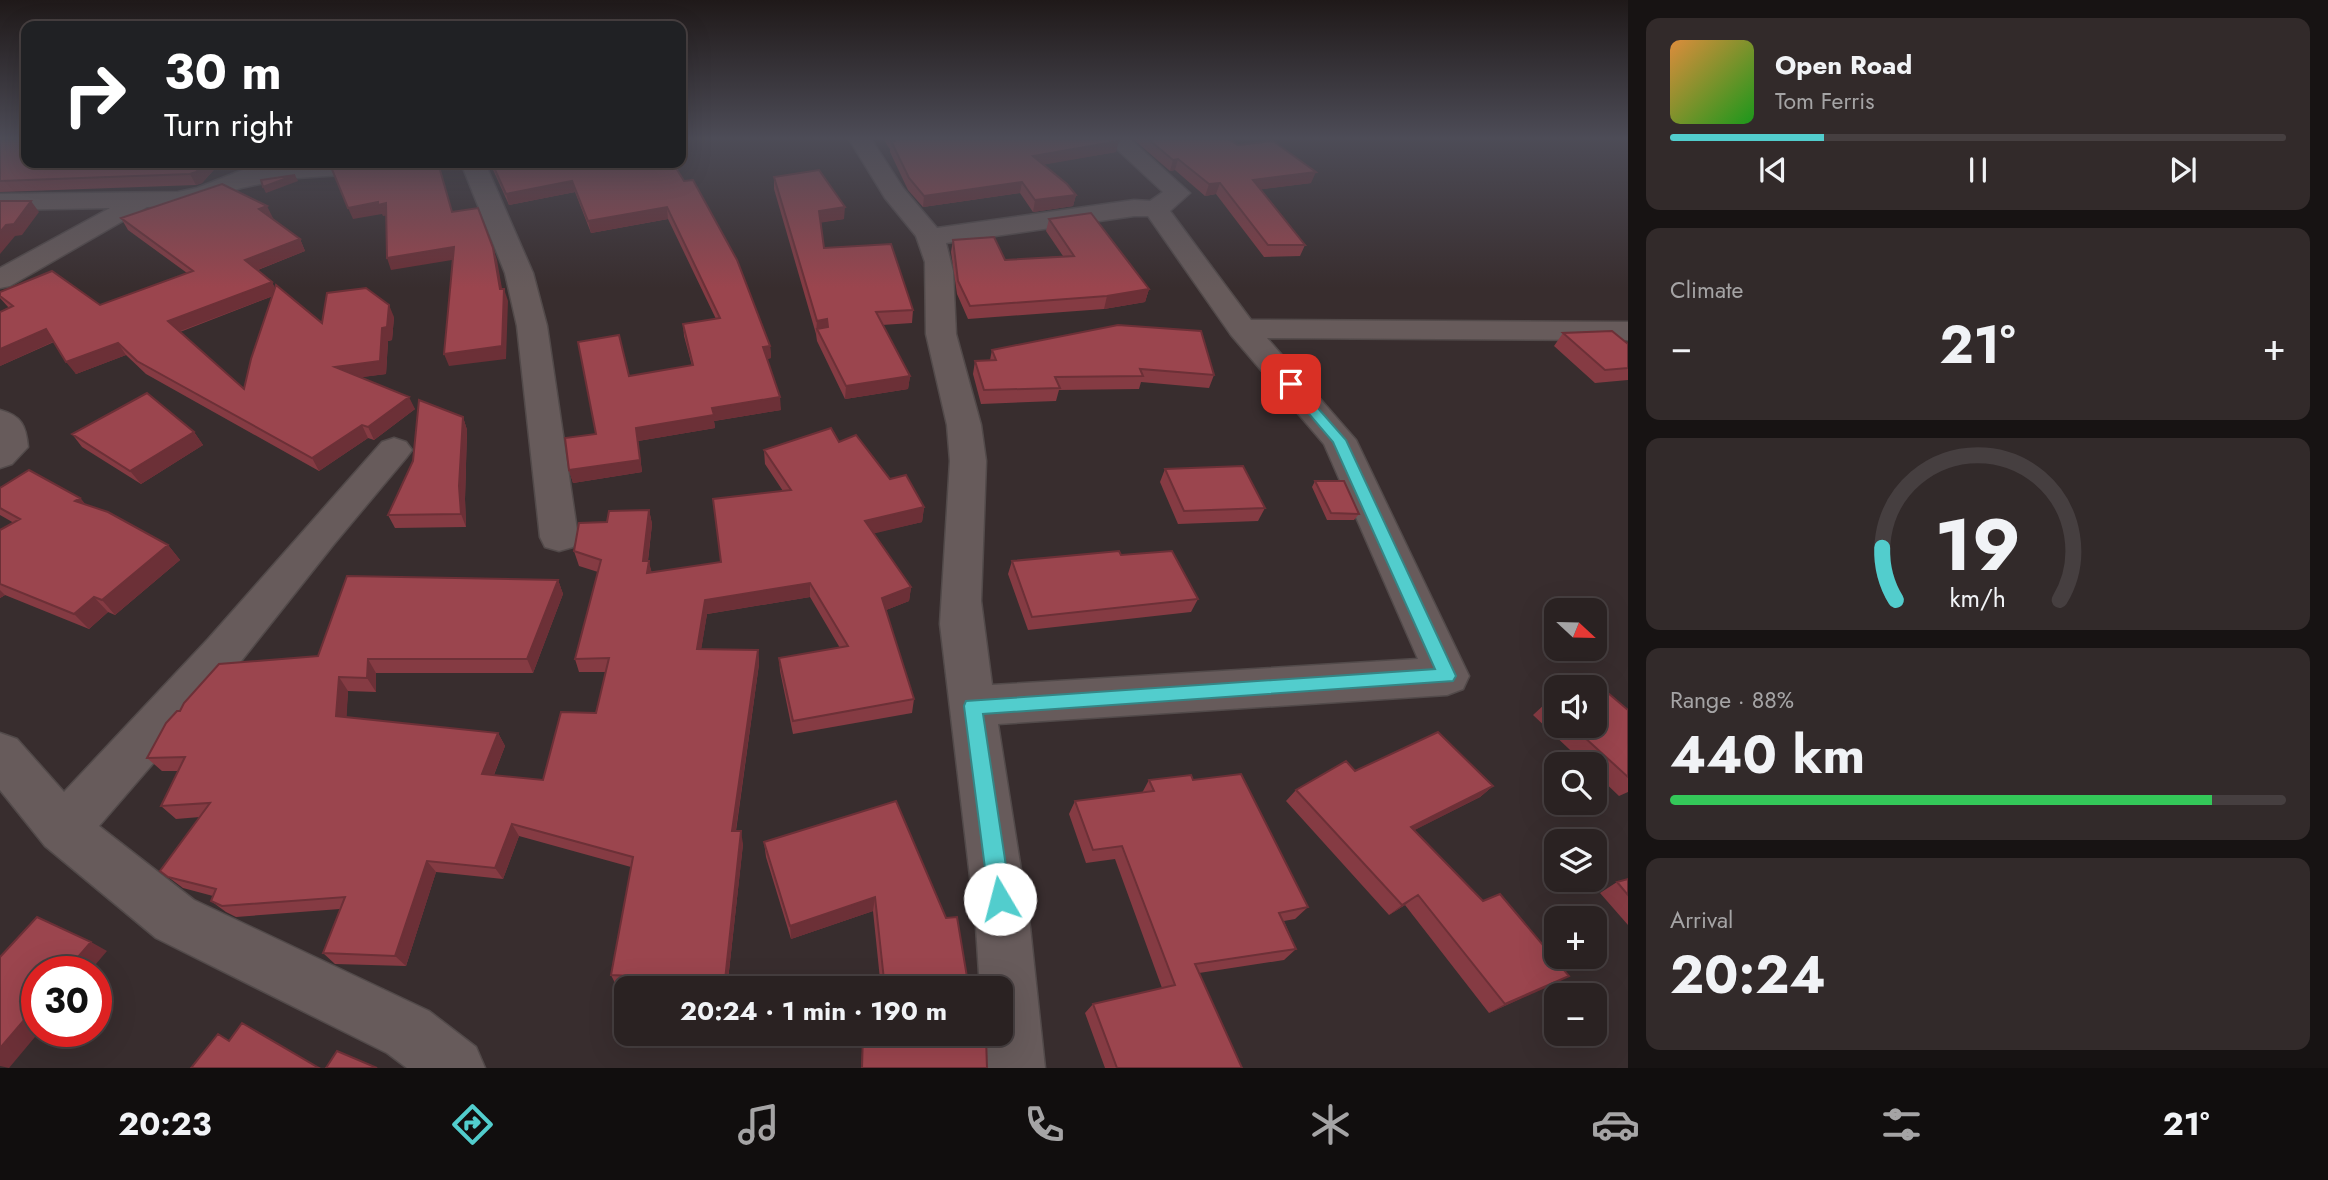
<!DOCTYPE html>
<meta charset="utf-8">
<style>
body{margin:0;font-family:Jost,sans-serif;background:#322a2a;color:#f1f3f6;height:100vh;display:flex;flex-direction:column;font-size:26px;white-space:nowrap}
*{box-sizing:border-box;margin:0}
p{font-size:23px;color:#a5a4a5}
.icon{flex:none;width:38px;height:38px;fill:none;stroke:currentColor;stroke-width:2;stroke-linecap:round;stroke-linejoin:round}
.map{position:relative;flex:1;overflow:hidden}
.sheet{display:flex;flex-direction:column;gap:18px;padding:18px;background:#171313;width:700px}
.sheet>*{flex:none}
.guide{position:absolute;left:21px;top:21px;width:665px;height:147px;border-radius:14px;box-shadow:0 7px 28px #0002,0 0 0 2px #463f40;background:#202124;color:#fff;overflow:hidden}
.needle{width:46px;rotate:112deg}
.controls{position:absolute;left:1544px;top:598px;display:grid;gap:14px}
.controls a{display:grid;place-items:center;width:63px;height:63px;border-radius:14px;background:#2a2222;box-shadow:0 7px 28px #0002,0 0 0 2px #463f40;font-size:35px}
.speed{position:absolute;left:21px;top:956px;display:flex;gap:14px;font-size:35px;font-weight:700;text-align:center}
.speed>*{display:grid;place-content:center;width:91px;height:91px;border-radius:50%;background:#2a2222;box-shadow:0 7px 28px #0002,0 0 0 2px #463f40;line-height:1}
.speed .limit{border:10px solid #d22;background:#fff;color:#111}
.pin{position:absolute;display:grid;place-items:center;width:60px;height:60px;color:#fff;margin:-30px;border-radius:14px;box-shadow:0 4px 10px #0006}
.me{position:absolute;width:77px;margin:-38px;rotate:352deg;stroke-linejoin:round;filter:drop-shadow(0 0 5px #0008)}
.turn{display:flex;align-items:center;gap:24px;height:147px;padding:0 28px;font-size:32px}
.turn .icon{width:91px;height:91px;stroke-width:2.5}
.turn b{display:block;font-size:49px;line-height:60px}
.big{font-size:52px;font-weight:700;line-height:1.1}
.sheet .widget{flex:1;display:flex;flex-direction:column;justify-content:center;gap:10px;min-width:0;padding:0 24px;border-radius:14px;background:#322a2a}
.sheet .dial{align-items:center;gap:0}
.dial svg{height:182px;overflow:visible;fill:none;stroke:#463f40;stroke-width:7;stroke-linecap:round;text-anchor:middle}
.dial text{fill:#f1f3f6;stroke:none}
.song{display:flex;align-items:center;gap:21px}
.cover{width:84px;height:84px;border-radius:10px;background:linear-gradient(135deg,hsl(30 70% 55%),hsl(120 70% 35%))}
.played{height:7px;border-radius:4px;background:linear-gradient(90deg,#52cdcd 25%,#463f40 25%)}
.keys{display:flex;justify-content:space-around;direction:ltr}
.heat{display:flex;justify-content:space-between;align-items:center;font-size:38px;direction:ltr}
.charge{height:10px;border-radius:5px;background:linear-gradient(90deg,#34c759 88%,#463f40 0)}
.trip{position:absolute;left:614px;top:976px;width:399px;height:70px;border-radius:14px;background:#2a2222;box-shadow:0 7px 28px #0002,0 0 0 2px #463f40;font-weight:700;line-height:70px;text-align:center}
.tab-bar{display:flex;height:112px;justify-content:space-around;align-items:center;background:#110e0e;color:#a5a4a5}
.tab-bar .icon{width:49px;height:49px}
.tab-bar .active{color:#52cdcd}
.tab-bar b{font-size:32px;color:#f1f3f6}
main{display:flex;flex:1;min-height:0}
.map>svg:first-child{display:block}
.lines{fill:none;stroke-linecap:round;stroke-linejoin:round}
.minor-casing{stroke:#524a4a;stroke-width:3}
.minor{fill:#675b5b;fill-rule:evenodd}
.wall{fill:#853b43;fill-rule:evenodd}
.shaded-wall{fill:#6c3037}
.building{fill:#9b454e;stroke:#6c3037;stroke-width:2}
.route{fill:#52cdcd;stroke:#358585;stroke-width:2}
</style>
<main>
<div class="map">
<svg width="1628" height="1068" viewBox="0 0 1628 1068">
<rect width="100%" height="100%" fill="#382d2e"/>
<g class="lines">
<g class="minor-casing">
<path id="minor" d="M 849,139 L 871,139 L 903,188 L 937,228 L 1134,200 L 1150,201 L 1163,192 L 1106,139 L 1130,139 L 1190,193 L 1170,211 L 1251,320 L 1628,322 L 1628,340 L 1267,338 L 1356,440 L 1469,676 L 1463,689 L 1447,695 L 998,724 L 1030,927 L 1045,1068 L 985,1068 L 983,1034 L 1001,1034 L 1001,989 L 980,989 L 976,927 L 940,624 L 950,461 L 947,425 L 926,334 L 925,262 L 916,236 L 885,198 ZM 1134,216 L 1148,216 L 1231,335 L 1324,444 L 1418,659 L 992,685 L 981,601 L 986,461 L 981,425 L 956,334 L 953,271 L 946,243 Z
M 252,163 L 276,163 L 274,167 L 314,163 L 426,163 L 422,168 L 414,170 L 283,179 L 241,188 L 203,201 L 178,206 L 147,207 L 10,286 L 0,288 L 0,268 L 110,208 L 0,210 L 0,194 L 178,192 L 197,188 L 250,167 Z
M 461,163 L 485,163 L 533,273 L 547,326 L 578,537 L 573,547 L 559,551 L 545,547 L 540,537 L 517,326 L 505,273 Z
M 0,410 C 22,416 26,426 28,447 L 12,464 L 0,468 Z
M 394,438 L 406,442 L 412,450 L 406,458 L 334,544 L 238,665 L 99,826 L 194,900 L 429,1011 L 476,1047 L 485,1068 L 407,1068 L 387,1053 L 156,938 L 45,846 L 0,790 L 0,733 L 17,739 L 64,792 L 208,639 L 382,442 Z"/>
</g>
<use href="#minor" class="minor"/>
</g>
<path class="wall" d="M 0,139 L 26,163 L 220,163 L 202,183 L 196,185 L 0,192 Z
M 884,139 L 1116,139 L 1116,152 L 1044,164 L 1076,195 L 1073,206 L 1033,212 L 1020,193 L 923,207 L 908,190 L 890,152 L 890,149 L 887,145 Z
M 1133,139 L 1228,139 L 1311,183 L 1261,189 L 1305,245 L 1300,256 L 1264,257 L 1216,194 L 1205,196 L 1175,170 L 1170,171 Z
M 490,163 L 673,163 L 770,346 L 771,358 L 767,359 L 781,410 L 714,421 L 715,428 L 638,441 L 642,472 L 573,483 L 569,470 L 596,434 L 629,376 L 692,366 L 684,336 L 683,324 L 716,319 L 668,219 L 591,233 L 575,192 L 509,205 Z
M 774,177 L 844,219 L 821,222 L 824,248 L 913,310 L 912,323 L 882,325 L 910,376 L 908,389 L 845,399 L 817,341 L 816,334 L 774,189 Z
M 121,218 L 273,218 L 271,218 L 300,239 L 305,251 L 258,270 L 272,282 L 275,289 L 322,323 L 394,317 L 392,340 L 388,341 L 386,374 L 361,377 L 415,409 L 374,440 L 368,438 L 319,471 L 146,374 L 126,355 L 76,374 L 54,342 L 0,366 L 9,308 L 0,298 L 0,292 L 100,305 L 187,273 L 128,230 ZM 273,296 L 244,389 L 180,332 Z
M 1049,219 L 1149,289 L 1145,302 L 1104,309 L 968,319 L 957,294 L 951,252 L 953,240 L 1005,260 L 1063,256 L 1046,231 Z
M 1563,333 L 1628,344 L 1628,380 L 1595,383 L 1554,346 Z
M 992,350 L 1214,375 L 1209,388 L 1141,382 L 1139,389 L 1059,390 L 1056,401 L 981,404 L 973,374 L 975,361 L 990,360 Z
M 463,417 L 467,430 L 465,499 L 466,527 L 395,528 L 388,515 L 413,461 Z
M 194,432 L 203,445 L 141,484 L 82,447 L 72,434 Z
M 839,442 L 890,479 L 924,507 L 922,522 L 873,533 L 911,587 L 909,601 L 886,610 L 914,699 L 912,713 L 793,734 L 780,671 L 779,658 L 840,648 L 810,597 L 707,614 L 701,649 L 758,650 L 759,664 L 736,831 L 743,844 L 727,989 L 616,985 L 611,975 L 631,867 L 519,836 L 503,879 L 436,872 L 406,966 L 335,964 L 323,953 L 340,909 L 236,917 L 226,912 L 211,901 L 213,896 L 183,888 L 160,871 L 200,817 L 176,819 L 161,806 L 178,771 L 162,771 L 147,758 L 180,711 L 318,656 L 558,580 L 563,594 L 533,673 L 376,673 L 376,692 L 348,691 L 346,718 L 498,733 L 505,746 L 494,775 L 543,780 L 596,713 L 606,672 L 579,672 L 575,659 L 598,572 L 579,566 L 574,551 L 607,522 L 649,510 L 652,524 L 648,561 L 652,573 L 721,562 L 783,491 L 765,464 L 764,450 Z
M 1165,469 L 1265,508 L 1258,521 L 1178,524 L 1160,482 Z
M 1315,481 L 1359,514 L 1354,520 L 1327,520 L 1312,487 Z
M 0,488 L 80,498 L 86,505 L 168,545 L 180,560 L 115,615 L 108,612 L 89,629 L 5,595 L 0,598 L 0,530 L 14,523 L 0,515 Z
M 1121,555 L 1198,599 L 1191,612 L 1028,630 L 1008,574 L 1012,561 Z
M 1556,699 L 1556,726 L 1594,726 L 1628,710 L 1628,792 L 1619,796 L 1594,772 L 1594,765 L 1586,765 L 1533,715 L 1546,703 Z
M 1355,771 L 1493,786 L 1480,797 L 1414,830 L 1483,901 L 1569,976 L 1489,1013 L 1405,905 L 1389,915 L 1286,801 L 1296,790 Z
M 1149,780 L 1193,780 L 1308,907 L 1295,919 L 1284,921 L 1296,949 L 1284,960 L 1199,973 L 1242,1068 L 1105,1068 L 1085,1013 L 1093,1004 L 1162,988 L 1115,859 L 1086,863 L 1069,814 L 1075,801 L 1142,793 Z
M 896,801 L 969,989 L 881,989 L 873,911 L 791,939 L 766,857 L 764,842 Z
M 1628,879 L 1628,925 L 1600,893 L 1617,882 Z
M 863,1034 L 977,1034 L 987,1068 L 861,1068 Z"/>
<path class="shaded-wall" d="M 1119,141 L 1116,152 L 1031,167 L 1033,156 Z
M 1178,159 L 1175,170 L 1170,171 L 1173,160 Z
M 205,163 L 220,163 L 202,183 L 196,185 L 190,174 Z
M 1316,172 L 1311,183 L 1249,191 L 1253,180 Z
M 295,175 L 298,181 L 266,193 L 263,187 Z
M 572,181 L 575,192 L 509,205 L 506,194 Z
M 1022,182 L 1020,193 L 923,207 L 924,196 Z
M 1220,183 L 1216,194 L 1205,196 L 1209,184 Z
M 1076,195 L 1073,206 L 1033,212 L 1035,200 Z
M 31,201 L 39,212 L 22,235 L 15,236 L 0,254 L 0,232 Z
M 378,202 L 386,203 L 390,215 L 383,216 L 382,214 L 353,219 L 348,208 Z
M 267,206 L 273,218 L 265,221 L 259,209 Z
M 667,207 L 668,219 L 591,233 L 588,221 Z
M 845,207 L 844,219 L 819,223 L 819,211 Z
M 300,239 L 305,251 L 252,272 L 245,260 Z
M 454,247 L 458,259 L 391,270 L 387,258 Z
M 493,248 L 497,260 L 504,300 L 504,289 L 508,301 L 506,359 L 449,366 L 444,354 L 500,289 Z
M 272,282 L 278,294 L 175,333 L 168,321 Z
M 1149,289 L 1145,302 L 1104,309 L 1107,296 Z
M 389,305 L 394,317 L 392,340 L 388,341 L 386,374 L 341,380 L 335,367 Z
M 827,319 L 827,332 L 817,329 L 816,334 L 817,321 Z
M 46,329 L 55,341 L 0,366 L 0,349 Z
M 118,343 L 126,355 L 76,374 L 66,362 Z
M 770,346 L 771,358 L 763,359 L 763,347 Z
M 910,376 L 908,389 L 845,399 L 846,386 Z
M 409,397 L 415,409 L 374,440 L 368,427 Z
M 780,397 L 781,410 L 714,421 L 715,428 L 638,441 L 642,472 L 573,483 L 569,470 L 636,428 L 712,408 Z
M 463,417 L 467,430 L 465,499 L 466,527 L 461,514 L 459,486 Z
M 362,425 L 368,438 L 319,471 L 312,458 Z
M 194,432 L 203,445 L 141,484 L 130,471 Z
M 80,498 L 93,513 L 75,501 Z
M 924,507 L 922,522 L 864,536 L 865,521 Z
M 649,510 L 652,524 L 646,576 L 643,561 Z
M 168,545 L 180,560 L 115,615 L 102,600 Z
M 649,561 L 652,575 L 647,573 Z
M 558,580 L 563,594 L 533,673 L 527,659 Z
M 810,583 L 810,597 L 707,614 L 699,663 L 697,649 L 705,600 Z
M 911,587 L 909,601 L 881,612 L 882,598 Z
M 0,590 L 5,595 L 0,598 Z
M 94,597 L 108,612 L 89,629 L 74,614 Z
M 758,650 L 759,664 L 734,843 L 732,831 Z
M 368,659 L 376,673 L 376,692 L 367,678 Z
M 339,677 L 348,691 L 346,730 L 336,716 Z
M 498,733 L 505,746 L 489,787 L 482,774 Z
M 1493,786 L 1480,797 L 1399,838 L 1411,827 Z
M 512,824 L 519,836 L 503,879 L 495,868 Z
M 741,831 L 743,844 L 727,989 L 725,980 Z
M 427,861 L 436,872 L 406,966 L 395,956 Z
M 1418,895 L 1405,905 L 1389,915 L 1402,905 Z
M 875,897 L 873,911 L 791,939 L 790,926 Z
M 91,942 L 107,951 L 90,971 L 66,971 Z
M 1569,976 L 1552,985 L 1489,1013 L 1505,1004 Z
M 37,1005 L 37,1031 L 40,1031 L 9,1068 L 0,1066 L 0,1048 Z"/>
<path class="building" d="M 0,139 L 26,139 L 26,163 L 205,163 L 196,172 L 190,174 L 0,181 Z
M 892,139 L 1116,139 L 1119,141 L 1033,156 L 1067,184 L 1076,195 L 1035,200 L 1022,182 L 924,196 L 909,178 L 891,141 L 894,141 Z
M 1148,139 L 1228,139 L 1238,145 L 1273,141 L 1316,172 L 1253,180 L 1305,245 L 1268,245 L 1220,183 L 1209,184 L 1178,159 L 1173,160 Z
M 389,163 L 438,163 L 452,212 L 478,208 L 493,248 L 500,289 L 504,289 L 502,346 L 444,354 L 454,247 L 387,258 L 386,203 L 378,205 L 378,202 L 348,208 L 331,167 Z
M 492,163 L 673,163 L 684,181 L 693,180 L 737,260 L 770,346 L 763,347 L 780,397 L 712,408 L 714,415 L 636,428 L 640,460 L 569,470 L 565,438 L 596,434 L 578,342 L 619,335 L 629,376 L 693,365 L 683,324 L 720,318 L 667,207 L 588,221 L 572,181 L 506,194 Z
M 819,170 L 845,207 L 819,211 L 824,248 L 891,244 L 913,310 L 876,312 L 910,376 L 846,386 L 817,329 L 828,327 L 827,319 L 817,321 L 774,177 Z
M 295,175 L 263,187 L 261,180 Z
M 222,184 L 267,206 L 259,209 L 300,239 L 245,260 L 272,282 L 168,321 L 244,389 L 251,359 L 276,285 L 322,323 L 327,293 L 366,288 L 389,305 L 387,327 L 382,328 L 380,361 L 335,367 L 409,397 L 368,427 L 362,425 L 312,458 L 137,361 L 118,343 L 66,362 L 46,329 L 0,349 L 0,312 L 13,306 L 0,296 L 0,292 L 52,271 L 100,305 L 193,271 L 121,218 Z
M 0,201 L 31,201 L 14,224 L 6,225 L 0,232 Z
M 1091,213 L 1149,289 L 1107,296 L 970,306 L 958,281 L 953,240 L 994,237 L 1005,260 L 1074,256 L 1049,219 Z
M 1118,325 L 1201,331 L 1214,375 L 1140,369 L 1143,376 L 1055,377 L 1060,388 L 984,390 L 975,361 L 996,360 L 992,350 Z
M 1612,331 L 1628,344 L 1628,368 L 1605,370 L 1563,333 Z
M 147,393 L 194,432 L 130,471 L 72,434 Z
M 419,400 L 463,417 L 459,486 L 461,514 L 388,515 L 413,461 Z
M 831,428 L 839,442 L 856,435 L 890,479 L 906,475 L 924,507 L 865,521 L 911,587 L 882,598 L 914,699 L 793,721 L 779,658 L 848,646 L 810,583 L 705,600 L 697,649 L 758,650 L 732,831 L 741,831 L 725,980 L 611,975 L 633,857 L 512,824 L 495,868 L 427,861 L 395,956 L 323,953 L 345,897 L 222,906 L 211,901 L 216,889 L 168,877 L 160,871 L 210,803 L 161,806 L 185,757 L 147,758 L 166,723 L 177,711 L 180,711 L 184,703 L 219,664 L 318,656 L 347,576 L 558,580 L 527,659 L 368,659 L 367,678 L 339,677 L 336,716 L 498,733 L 482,774 L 543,780 L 561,712 L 596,713 L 609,658 L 575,659 L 601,560 L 574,551 L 579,523 L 607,522 L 609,511 L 649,510 L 643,561 L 649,561 L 647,573 L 721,562 L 713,499 L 791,490 L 764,450 Z
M 1243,466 L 1265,508 L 1184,511 L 1165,469 Z
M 29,470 L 80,498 L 75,501 L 108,512 L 168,545 L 102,600 L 94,597 L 74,614 L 0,584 L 0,530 L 20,519 L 0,508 L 0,488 Z
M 1315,481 L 1344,481 L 1359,514 L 1331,513 Z
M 1119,551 L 1121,555 L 1172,551 L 1198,599 L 1032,617 L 1012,561 Z
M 1595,682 L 1628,710 L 1628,777 L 1572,726 L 1594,726 L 1594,688 L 1581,688 Z
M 1556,699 L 1556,712 L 1546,703 Z
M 1438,732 L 1493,786 L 1411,827 L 1483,901 L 1500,894 L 1569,976 L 1505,1004 L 1418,895 L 1402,905 L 1296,790 L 1346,761 L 1355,771 Z
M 1241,774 L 1308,907 L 1279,913 L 1296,949 L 1195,964 L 1242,1068 L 1117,1068 L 1093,1004 L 1175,985 L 1122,846 L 1093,850 L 1075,801 L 1154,791 L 1149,780 L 1191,775 L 1193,780 Z
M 896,801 L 946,918 L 957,917 L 969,989 L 885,989 L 875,897 L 790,926 L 764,842 Z
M 1628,879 L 1628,895 L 1617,882 Z
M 37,917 L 91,942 L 66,971 L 37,971 L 37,1005 L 0,1048 L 0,957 Z
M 242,1023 L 319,1068 L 191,1068 L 218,1034 L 229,1041 Z
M 863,1034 L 977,1034 L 978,1036 L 986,1037 L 987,1068 L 862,1068 Z
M 337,1051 L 377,1068 L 326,1068 Z"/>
<linearGradient id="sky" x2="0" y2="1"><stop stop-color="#1f1919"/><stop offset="0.48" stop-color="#4d4c57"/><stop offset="1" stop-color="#4d4c57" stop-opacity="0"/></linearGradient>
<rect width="1628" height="288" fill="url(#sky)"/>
<path class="route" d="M 1291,380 L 1295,382 L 1346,440 L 1456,676 L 1453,681 L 983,714 L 1011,899 L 1007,907 L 1000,910 L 992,907 L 989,899 L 964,706 L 966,701 L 1435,669 L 1333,442 L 1286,387 L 1284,384 Z"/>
</svg>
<div class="controls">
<a><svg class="needle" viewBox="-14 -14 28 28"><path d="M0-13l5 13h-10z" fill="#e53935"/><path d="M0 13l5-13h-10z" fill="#a5a4a5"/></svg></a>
<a><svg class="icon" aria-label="sound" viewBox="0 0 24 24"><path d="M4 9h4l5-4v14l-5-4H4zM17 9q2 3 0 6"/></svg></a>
<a><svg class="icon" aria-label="search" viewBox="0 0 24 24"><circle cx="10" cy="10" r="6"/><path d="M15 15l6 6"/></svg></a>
<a><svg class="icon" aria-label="layers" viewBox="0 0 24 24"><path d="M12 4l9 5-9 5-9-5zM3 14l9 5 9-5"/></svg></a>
<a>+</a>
<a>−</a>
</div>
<div class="speed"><div class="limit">30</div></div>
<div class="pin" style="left:1291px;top:384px;background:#d93025"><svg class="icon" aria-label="arrive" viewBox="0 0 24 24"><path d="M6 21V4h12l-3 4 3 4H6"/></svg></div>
<svg class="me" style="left:1000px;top:899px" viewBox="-20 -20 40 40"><circle r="19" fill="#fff"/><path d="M0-13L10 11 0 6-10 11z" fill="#52cdcd"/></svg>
<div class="trip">20:24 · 1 min · 190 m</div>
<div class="guide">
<div class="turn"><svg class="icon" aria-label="right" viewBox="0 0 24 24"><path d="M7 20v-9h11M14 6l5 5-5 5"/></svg><div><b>30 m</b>Turn right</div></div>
</div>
</div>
<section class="sheet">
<div class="widget">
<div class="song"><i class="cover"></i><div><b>Open Road</b><p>Tom Ferris</p></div></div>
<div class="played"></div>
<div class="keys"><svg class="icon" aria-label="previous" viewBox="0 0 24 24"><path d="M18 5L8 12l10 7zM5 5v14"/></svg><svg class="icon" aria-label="pause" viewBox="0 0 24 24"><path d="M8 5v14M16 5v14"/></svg><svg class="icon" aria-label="next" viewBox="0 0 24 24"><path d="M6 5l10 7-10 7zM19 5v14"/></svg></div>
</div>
<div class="widget"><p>Climate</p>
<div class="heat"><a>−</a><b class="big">21°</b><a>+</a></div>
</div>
<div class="widget dial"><svg viewBox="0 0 100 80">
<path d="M14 69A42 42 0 1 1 86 69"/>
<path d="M14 69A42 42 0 0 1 8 46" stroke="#52cdcd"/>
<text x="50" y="56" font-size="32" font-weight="700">19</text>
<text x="50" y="72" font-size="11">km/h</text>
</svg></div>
<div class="widget"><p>Range · 88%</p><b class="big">440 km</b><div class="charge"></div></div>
<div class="widget"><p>Arrival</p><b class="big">20:24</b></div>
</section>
</main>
<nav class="tab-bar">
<b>20:23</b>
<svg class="icon active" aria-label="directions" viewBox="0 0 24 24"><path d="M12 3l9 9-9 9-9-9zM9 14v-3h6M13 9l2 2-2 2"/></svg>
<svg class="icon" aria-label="music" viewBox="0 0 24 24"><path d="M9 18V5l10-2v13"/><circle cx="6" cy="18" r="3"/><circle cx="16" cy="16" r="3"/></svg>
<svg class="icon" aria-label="phone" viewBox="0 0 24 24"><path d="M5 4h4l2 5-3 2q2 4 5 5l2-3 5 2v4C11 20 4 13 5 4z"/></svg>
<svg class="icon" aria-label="climate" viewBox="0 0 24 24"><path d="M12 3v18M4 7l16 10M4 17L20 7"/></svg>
<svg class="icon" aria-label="car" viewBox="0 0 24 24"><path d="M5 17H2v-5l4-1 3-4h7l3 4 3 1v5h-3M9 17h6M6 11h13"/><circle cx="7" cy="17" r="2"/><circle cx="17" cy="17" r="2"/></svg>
<svg class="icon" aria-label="filters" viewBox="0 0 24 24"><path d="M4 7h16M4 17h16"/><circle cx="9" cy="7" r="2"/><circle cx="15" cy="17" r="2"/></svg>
<b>21°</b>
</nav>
